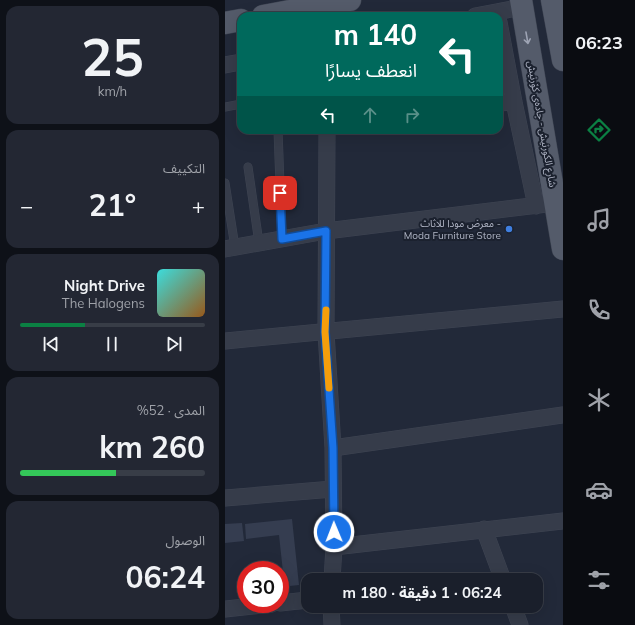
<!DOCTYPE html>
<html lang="ar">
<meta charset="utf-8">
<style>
body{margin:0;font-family:Mulish,"Noto Sans Arabic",sans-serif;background:#232733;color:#f1f3f6;direction:rtl;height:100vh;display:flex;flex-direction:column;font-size:15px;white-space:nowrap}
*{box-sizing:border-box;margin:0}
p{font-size:13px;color:#9fa2a9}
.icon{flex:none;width:22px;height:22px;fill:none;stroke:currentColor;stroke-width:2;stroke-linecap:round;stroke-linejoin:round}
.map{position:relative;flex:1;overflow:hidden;direction:ltr}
.details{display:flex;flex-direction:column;gap:6px;padding:6px;background:#0e1118;width:225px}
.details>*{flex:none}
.hud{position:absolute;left:12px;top:12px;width:266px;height:122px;border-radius:12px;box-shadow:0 4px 16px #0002,0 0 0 1px #383d47;direction:rtl;background:#00695c;color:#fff;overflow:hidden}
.speed{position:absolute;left:12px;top:561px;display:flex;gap:8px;font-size:20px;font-weight:700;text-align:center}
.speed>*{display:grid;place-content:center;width:52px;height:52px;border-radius:50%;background:#1a1f2b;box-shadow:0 4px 16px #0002,0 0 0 1px #383d47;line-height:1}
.speed .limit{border:6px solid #d22;background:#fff;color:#111}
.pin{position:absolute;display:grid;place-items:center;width:34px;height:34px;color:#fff;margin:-17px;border-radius:8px;box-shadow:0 2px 6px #0006}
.me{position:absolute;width:44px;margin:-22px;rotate:359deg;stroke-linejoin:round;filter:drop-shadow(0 0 3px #0008)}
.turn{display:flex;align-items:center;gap:14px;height:84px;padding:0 20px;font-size:18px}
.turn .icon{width:52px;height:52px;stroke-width:2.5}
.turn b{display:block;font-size:28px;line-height:34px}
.lanes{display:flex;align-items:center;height:38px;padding:0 20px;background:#0003;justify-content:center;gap:20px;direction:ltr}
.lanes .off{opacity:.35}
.big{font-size:30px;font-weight:700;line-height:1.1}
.details .tile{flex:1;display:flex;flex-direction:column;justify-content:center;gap:6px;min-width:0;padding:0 14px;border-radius:12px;background:#232733}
.details .dial{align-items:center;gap:0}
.dial b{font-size:52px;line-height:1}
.song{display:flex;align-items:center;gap:12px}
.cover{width:48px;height:48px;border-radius:6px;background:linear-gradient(135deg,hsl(180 70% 55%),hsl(30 70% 35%))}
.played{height:4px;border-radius:2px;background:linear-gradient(90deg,#0b8043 35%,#383d47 35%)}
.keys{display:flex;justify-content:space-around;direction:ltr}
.heat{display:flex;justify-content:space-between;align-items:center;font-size:22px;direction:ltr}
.charge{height:6px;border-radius:3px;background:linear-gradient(90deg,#34c759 52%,#383d47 0)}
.trip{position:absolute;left:76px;top:573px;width:242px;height:40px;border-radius:12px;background:#1a1f2b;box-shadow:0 4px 16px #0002,0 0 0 1px #383d47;font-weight:700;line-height:40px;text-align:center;direction:rtl}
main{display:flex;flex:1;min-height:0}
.tabs{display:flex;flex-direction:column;width:72px;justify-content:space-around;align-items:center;background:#0a0c11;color:#9fa2a9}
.tabs .icon{width:28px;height:28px}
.tabs .on{color:#0b8043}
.tabs b{font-size:18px;color:#f1f3f6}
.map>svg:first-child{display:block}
.building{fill:#353d50}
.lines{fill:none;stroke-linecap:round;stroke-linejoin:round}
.lane-casing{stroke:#3f4553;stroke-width:9}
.street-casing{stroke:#3f4553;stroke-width:17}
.primary-casing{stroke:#3f4553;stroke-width:23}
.lane{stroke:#363c4a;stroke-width:8}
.street{stroke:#363c4a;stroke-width:16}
.primary{stroke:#545b6a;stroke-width:22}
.oneway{stroke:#9ea4b4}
.route-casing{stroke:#114b97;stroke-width:10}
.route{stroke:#1a73e8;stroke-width:7}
.slow{stroke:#f59e0b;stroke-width:7}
.shop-dot{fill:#3f7fe0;stroke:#1b212e;stroke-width:1.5}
.labels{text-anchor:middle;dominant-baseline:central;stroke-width:4;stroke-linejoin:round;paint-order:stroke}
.street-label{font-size:10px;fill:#b1b6c6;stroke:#1b212e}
.poi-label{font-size:10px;fill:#b1b6c6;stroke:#1b212e;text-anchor:end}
</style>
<main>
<nav class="tabs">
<b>06:23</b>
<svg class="icon on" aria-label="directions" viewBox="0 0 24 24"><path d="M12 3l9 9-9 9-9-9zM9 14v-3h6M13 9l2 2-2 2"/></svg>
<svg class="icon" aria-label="music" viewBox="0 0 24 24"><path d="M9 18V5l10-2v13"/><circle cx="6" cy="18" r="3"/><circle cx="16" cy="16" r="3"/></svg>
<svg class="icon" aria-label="phone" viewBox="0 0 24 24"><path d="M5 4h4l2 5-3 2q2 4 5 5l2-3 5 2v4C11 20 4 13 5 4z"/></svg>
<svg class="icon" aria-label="climate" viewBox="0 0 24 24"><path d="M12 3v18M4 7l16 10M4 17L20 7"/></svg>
<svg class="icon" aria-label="car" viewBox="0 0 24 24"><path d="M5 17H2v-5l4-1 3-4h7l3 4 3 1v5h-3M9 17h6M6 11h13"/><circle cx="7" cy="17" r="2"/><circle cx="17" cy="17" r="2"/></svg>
<svg class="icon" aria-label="filters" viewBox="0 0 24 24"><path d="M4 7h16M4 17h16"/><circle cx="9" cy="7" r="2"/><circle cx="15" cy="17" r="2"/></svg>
</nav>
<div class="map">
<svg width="338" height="625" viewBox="0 0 338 625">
<rect width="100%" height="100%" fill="#222939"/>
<path class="building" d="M 67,519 L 74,585 L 55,587 L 55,572 L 58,572 L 54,535 L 21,539 L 20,524 Z
M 17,523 L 19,541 L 0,543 L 0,524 Z"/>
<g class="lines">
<g class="lane-casing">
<path id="lane" d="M 0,107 L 16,104
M 53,130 L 57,239
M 23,167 L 34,243
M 0,183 L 10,247"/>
</g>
<g class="street-casing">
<path id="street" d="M 250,16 L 297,7
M 274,22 L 289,102 L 311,206
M 0,65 L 16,62
M 274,103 L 289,102
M 102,130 L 101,332 L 108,448 L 109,547 L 107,580
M 0,249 L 101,231 L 330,203
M 0,341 L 338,309
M 108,448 L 338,415
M 0,498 L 108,489
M 259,529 L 278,580
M 109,547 L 338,521
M 55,603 L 83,600
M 106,606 L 107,625
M 288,606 L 295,625
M 0,609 L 47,604"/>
</g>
<g class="primary-casing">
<path id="primary" d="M 296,0 L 338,249
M 327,0 L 338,60
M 38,16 L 125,0
M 0,23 L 16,20"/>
</g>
<use href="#lane" class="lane"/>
<use href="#street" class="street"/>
<use href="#primary" class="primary"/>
</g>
<defs><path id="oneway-shaft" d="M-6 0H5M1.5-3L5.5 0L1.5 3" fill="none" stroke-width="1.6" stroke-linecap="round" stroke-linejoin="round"/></defs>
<use class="oneway" href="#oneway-shaft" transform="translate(302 38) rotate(80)"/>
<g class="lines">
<g class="route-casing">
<path id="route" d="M 55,193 L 57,239 L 101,231 L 100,332 L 108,448 L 109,532"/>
</g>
<use href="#route" class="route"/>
<path class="slow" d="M 101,310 L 100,332 L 104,388"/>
</g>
<circle class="shop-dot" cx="284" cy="229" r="4"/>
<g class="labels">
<g class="street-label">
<text transform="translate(317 124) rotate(80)">شارع الكورنيش - جادەی کۆرنیش</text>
</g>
<g class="poi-label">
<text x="276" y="223">معرض مودا للاثاث -<tspan x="276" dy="12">Moda Furniture Store</tspan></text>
</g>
</g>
</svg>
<div class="speed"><div class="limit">30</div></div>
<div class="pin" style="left:55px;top:193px;background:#d93025"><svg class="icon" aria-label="arrive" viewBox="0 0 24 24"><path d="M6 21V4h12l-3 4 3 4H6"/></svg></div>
<svg class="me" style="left:109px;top:532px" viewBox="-20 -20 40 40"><circle r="17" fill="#1a73e8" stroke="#fff" stroke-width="3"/><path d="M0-11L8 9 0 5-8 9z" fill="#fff"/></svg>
<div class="trip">06:24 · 1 دقيقة · 180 m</div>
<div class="hud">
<div class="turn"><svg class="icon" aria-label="left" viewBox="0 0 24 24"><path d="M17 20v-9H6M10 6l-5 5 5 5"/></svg><div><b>140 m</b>انعطف يسارًا</div></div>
<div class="lanes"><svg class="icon" aria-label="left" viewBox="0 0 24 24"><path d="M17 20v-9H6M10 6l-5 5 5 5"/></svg><svg class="icon off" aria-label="ahead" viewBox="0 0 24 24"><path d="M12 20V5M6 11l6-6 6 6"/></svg><svg class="icon off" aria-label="right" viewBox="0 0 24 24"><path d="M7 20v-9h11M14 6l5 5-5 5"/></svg></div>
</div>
</div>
<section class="details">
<div class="tile dial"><b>25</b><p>km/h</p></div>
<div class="tile"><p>التكييف</p>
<div class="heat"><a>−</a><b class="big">21°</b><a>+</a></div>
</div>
<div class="tile">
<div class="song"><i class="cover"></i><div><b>Night Drive</b><p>The Halogens</p></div></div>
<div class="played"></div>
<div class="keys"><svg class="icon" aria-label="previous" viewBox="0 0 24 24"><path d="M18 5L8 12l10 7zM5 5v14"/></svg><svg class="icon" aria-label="pause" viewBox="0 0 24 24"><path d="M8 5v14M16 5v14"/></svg><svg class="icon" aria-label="next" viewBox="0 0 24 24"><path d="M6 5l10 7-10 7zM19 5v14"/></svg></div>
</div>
<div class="tile"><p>المدى · 52%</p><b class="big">260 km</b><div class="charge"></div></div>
<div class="tile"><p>الوصول</p><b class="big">06:24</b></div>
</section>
</main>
